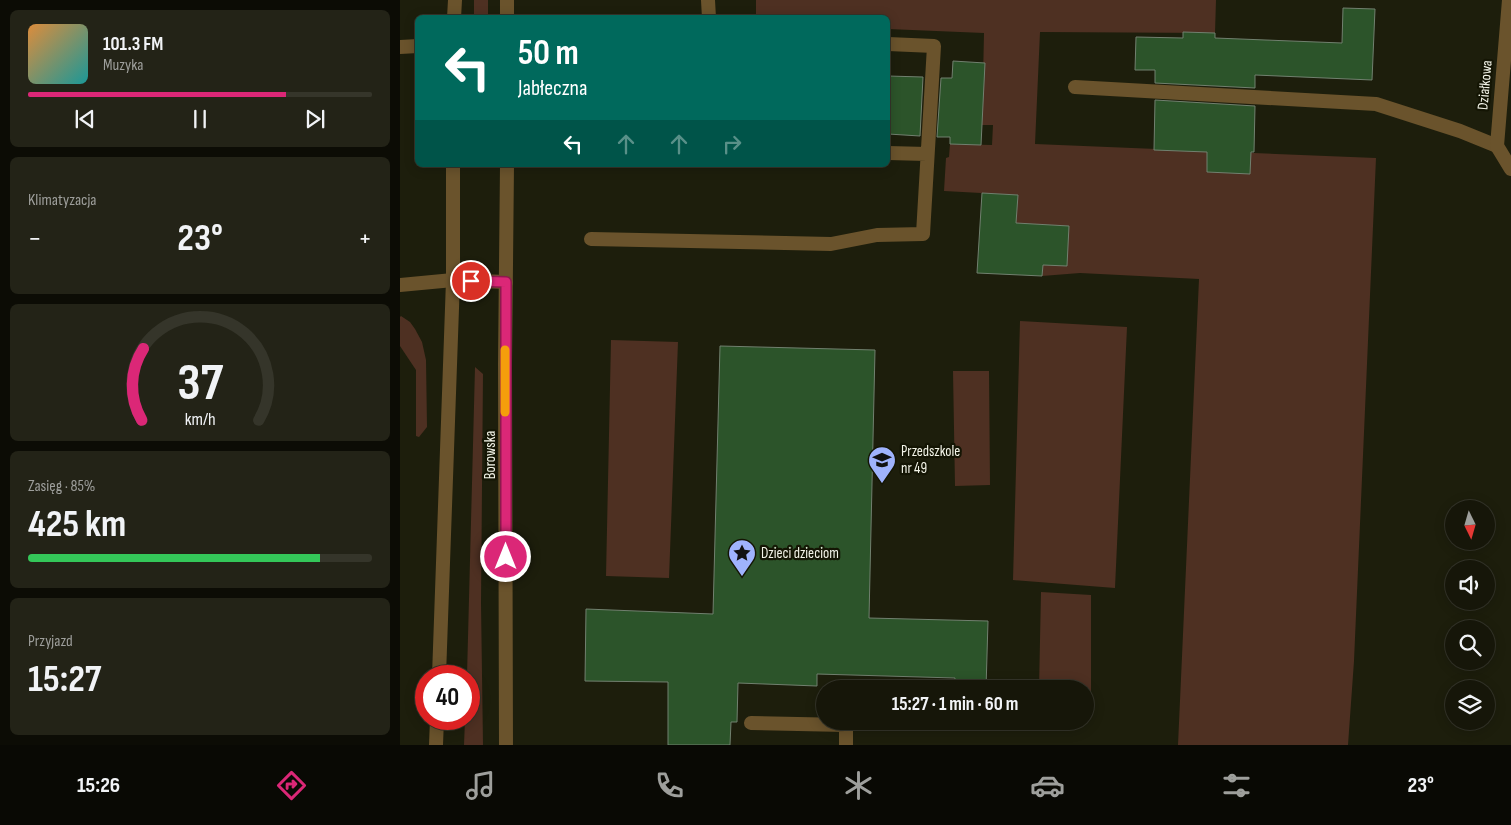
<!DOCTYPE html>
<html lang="pl">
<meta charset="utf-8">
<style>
body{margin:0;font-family:"Sofia Sans Condensed",sans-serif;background:#232317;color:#f1f3f6;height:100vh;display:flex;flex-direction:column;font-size:19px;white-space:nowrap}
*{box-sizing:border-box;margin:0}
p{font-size:16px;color:#9e9f9c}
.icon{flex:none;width:28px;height:28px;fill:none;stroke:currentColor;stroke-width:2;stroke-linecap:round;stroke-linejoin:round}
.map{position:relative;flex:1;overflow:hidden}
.side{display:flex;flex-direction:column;gap:10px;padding:10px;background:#0c0c05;width:400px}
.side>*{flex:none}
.guide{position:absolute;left:15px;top:15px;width:475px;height:152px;border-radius:8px;box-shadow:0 2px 12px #0003,0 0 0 1px #35352a;background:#00695c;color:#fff;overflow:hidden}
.needle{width:32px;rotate:175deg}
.tools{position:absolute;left:1045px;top:500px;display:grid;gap:10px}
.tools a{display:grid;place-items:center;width:50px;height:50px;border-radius:50%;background:#161609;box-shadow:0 2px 12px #0003,0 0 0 1px #35352a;font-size:25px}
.speed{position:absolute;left:15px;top:665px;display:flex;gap:10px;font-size:25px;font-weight:700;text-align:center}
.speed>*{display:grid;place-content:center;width:65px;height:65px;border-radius:50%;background:#161609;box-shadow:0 2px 12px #0003,0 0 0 1px #35352a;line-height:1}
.speed .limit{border:8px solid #d22;background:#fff;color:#111}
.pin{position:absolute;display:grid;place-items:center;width:42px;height:42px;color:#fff;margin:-21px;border:2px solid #fff;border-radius:50%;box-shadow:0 1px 5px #0007}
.me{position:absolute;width:55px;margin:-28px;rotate:0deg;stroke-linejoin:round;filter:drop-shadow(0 0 4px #0008)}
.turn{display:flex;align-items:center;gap:18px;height:105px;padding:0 20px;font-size:22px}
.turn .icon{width:65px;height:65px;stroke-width:2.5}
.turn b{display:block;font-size:35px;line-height:42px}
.lanes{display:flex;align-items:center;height:48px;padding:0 20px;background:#0003;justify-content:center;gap:25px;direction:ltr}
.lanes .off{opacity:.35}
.big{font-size:38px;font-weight:700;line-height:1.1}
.side .tile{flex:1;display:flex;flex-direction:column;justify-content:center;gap:8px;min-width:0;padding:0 18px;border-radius:8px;background:#232317}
.side .dial{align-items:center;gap:0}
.dial svg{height:130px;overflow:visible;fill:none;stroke:#35352a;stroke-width:7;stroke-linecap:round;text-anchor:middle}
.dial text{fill:#f1f3f6;stroke:none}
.song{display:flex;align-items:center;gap:15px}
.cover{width:60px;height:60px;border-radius:8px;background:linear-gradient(135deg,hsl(30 70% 55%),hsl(180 70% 35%))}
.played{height:5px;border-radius:2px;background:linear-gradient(90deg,#db2777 75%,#35352a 75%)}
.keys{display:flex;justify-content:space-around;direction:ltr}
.heat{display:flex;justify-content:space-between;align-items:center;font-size:28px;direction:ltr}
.charge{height:8px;border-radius:4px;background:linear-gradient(90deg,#34c759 85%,#35352a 0)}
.trip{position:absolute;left:416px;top:680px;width:278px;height:50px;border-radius:25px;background:#161609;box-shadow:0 2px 12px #0003,0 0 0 1px #35352a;font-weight:700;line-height:50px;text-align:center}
.tabs{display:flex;height:80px;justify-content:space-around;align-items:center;background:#090904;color:#9e9f9c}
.tabs .icon{width:35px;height:35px}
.tabs .selected{color:#db2777}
.tabs b{font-size:22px;color:#f1f3f6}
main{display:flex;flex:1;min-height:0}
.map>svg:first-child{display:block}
.green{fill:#4e3022}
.building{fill:#2c542a;stroke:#71806f}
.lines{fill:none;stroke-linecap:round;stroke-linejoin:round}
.service{stroke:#6a532c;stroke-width:14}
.minor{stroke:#6a532c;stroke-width:14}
.tertiary{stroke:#6a532c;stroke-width:14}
.route-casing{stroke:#8e194d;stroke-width:12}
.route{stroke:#db2777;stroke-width:9}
.slow{stroke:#f59e0b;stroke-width:9}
.labels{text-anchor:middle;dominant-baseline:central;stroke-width:4.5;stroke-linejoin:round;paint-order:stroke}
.street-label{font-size:15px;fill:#f3f4e8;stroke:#141504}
.poi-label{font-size:15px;fill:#f3f4e8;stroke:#141504;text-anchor:start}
</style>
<main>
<section class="side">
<div class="tile">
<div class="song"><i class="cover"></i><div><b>101.3 FM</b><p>Muzyka</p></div></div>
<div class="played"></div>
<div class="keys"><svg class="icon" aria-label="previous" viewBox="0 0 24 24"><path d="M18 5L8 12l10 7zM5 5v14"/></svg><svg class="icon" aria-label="pause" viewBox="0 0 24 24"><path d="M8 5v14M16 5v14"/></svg><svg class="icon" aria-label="next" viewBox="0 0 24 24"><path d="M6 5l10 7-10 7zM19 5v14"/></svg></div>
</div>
<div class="tile"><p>Klimatyzacja</p>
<div class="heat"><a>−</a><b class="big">23°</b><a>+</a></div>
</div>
<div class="tile dial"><svg viewBox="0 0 100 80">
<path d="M14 69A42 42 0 1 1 86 69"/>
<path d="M14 69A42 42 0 0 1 15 25" stroke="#db2777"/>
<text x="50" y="56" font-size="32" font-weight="700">37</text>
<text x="50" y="72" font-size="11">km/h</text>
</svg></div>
<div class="tile"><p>Zasięg · 85%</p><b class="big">425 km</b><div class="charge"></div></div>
<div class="tile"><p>Przyjazd</p><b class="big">15:27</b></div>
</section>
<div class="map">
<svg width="1111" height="745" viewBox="0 0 1111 745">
<rect width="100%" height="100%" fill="#1d1e0c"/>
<path class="green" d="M 74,0 L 88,0 L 88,17 L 74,17 Z
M 356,0 L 816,0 L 815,33 L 640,32 L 635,144 L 976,158 L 954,661 L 948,745 L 778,745 L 799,279 L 680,273 L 642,276 L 644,232 L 615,230 L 618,195 L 544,191 L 546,158 L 549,157 L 550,144 L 592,145 L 593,125 L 582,125 L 584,33 L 488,29 L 488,18 L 356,18 Z
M 1,316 L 10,322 L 15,329 L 22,342 L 26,360 L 27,427 L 19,437 L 16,436 L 16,370 L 0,346 L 0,317 Z
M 620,321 L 727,327 L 715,588 L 613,580 Z
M 211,340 L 278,342 L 269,578 L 206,576 Z
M 75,367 L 83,374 L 81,603 L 83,745 L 64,745 L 65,719 L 69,719 L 69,676 L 67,676 Z
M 553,371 L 589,371 L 590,485 L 555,486 Z
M 641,592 L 691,595 L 691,697 L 685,697 L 685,689 L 639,689 Z"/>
<path class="building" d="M 943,8 L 975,9 L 972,80 L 855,75 L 855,88 L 755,83 L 755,70 L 735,70 L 736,37 L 783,38 L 783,32 L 815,33 L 815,38 L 942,43 Z
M 553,61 L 585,63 L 581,145 L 550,144 L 550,137 L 537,137 L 541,78 L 552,78 Z
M 488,76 L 523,77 L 520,136 L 488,134 Z
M 755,100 L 855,106 L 854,152 L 851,152 L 850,174 L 807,172 L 807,152 L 754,150 Z
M 582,193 L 618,195 L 616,223 L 669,226 L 667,266 L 643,265 L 642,276 L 577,273 Z
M 320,346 L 475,350 L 469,618 L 588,621 L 586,689 L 554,689 L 555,678 L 417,674 L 417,686 L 338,683 L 337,722 L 331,722 L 330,745 L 268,745 L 268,682 L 185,681 L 186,609 L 313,614 Z"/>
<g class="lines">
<path class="service" d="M 308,0 L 309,18
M 0,47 L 18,46
M 675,87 L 976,104 L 1060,131 L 1097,146
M 488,153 L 527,154
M 191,239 L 431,244 L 477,235 L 523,234 L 534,46 L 488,44
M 351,723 L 446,725 L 446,745"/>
<path class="minor" d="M 1109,0 L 1097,146 L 1111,169
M 0,285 L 53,280 L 106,282"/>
<path class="tertiary" d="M 54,18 L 55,0
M 107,18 L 107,0
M 39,676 L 53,280 L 53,165
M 36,745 L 37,719
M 106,745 L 105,364 L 107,165"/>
</g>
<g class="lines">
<g class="route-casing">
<path id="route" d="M 71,281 L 106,282 L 106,557"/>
</g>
<use href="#route" class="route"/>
<path class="slow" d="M 105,350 L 105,412"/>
</g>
<defs>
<g id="school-pin" transform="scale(1.4375)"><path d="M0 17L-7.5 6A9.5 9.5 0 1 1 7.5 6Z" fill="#9fb3fd" stroke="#141504"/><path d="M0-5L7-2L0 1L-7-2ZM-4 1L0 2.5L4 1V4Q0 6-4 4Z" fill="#111"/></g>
<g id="sight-pin" transform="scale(1.4375)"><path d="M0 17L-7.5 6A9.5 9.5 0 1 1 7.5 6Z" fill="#9fb3fd" stroke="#141504"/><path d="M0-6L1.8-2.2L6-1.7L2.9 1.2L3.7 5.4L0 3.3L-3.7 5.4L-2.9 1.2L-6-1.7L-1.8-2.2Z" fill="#111"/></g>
</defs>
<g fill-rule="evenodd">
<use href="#school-pin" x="482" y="460"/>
<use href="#sight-pin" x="342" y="553"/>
</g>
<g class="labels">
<g class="street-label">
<text transform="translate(1085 85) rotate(-85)">Działkowa</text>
<text transform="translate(90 455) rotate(-90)">Borowska</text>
</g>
<g class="poi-label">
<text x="501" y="451">Przedszkole<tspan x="501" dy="17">nr 49</tspan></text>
<text x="361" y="553">Dzieci dzieciom</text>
</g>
</g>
</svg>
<div class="tools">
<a><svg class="needle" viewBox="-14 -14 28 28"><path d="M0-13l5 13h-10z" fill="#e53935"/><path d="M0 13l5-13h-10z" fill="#9e9f9c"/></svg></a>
<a><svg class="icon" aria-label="sound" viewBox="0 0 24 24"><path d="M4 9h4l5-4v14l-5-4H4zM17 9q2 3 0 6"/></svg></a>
<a><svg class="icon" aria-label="search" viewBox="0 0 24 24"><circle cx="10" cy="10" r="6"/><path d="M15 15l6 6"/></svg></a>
<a><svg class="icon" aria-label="layers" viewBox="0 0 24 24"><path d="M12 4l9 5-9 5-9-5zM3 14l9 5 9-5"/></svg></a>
</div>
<div class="speed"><div class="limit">40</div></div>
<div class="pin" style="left:71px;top:281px;background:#d93025"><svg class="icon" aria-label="arrive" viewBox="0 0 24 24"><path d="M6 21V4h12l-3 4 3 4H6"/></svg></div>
<svg class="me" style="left:106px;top:557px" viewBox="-20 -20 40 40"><circle r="17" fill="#db2777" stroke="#fff" stroke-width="3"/><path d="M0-11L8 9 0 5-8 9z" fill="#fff"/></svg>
<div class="trip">15:27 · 1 min · 60 m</div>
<div class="guide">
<div class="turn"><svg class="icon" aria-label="left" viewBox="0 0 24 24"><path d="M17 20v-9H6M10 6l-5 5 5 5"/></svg><div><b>50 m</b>Jabłeczna</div></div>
<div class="lanes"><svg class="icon" aria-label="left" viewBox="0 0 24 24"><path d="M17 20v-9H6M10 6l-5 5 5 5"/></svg><svg class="icon off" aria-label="ahead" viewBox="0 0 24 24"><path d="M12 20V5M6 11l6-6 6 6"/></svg><svg class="icon off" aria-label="ahead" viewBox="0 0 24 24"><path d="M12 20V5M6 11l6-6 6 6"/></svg><svg class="icon off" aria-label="right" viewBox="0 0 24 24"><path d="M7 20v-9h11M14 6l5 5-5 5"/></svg></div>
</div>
</div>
</main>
<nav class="tabs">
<b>15:26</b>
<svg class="icon selected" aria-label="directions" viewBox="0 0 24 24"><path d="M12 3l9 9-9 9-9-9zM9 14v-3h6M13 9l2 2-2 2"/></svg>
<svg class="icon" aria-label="music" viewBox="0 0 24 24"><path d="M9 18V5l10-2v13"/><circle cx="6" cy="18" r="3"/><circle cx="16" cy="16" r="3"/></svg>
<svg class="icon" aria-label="phone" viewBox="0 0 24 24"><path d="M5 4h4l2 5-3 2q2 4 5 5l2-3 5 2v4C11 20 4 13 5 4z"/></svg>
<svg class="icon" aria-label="climate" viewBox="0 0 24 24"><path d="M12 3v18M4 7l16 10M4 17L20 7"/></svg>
<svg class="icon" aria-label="car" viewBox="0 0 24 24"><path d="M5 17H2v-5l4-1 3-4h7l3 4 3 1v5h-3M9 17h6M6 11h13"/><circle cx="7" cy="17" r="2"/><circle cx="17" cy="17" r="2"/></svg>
<svg class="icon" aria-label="filters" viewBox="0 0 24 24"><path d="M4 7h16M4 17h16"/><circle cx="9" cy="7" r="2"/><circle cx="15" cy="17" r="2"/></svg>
<b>23°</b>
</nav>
